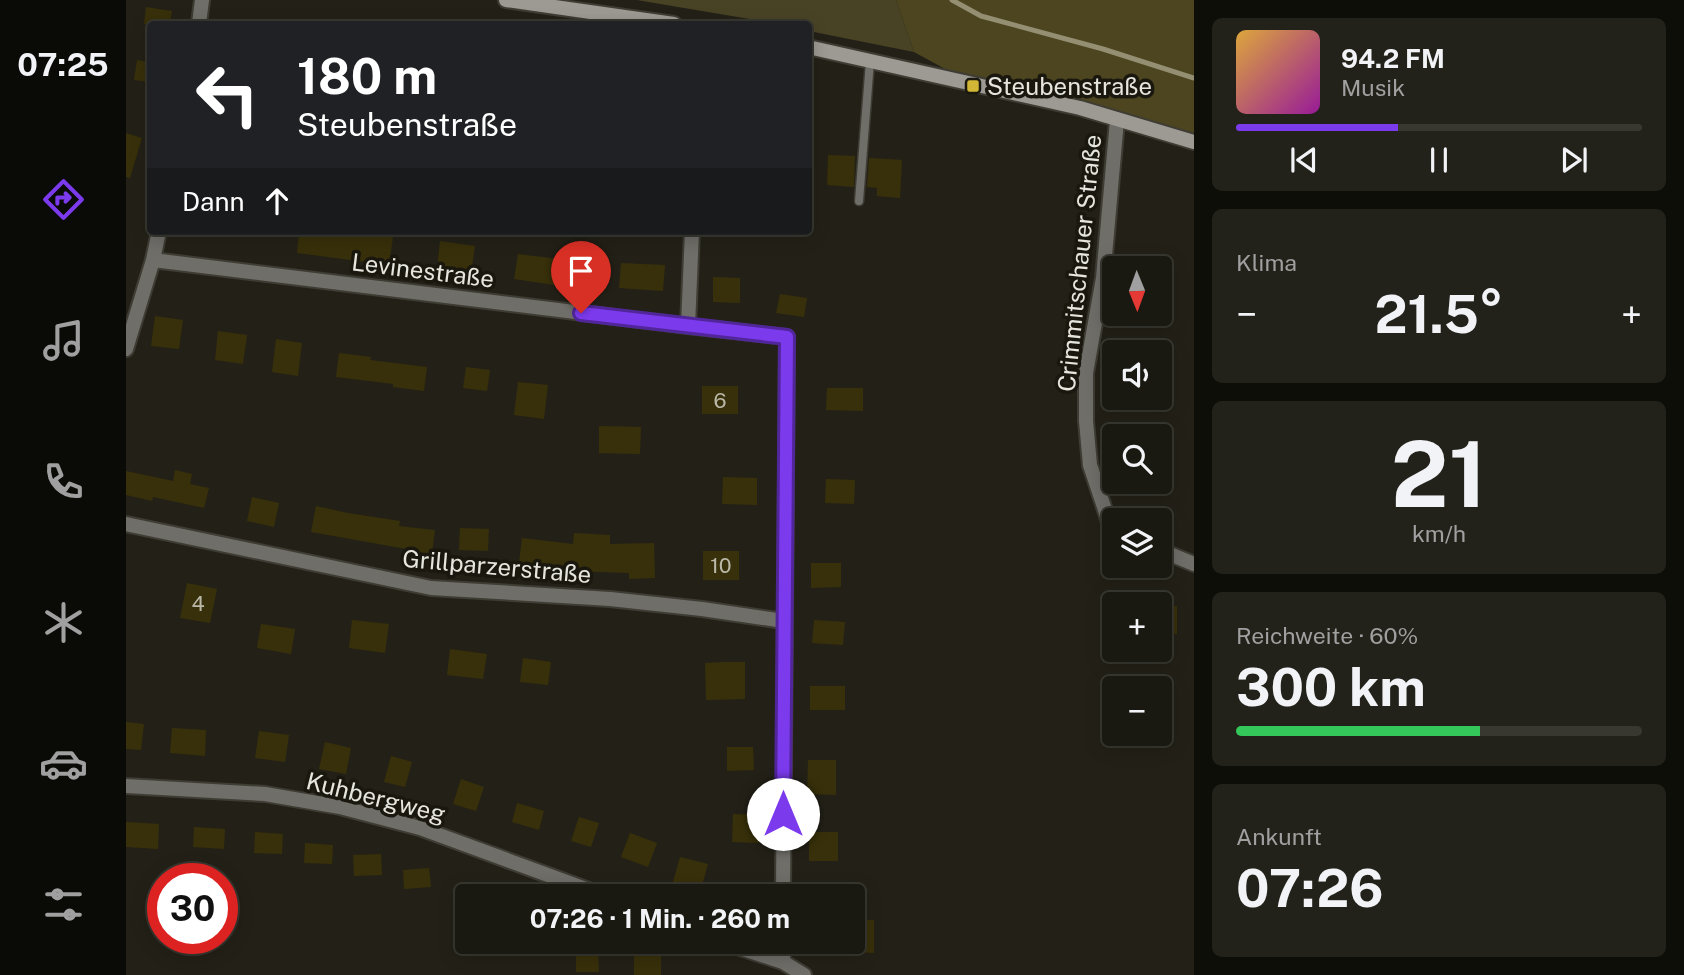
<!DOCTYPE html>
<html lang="de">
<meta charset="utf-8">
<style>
body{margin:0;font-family:"Public Sans",sans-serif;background:#23221a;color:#f1f3f6;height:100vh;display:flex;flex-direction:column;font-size:26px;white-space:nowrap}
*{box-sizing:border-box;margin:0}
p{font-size:23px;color:#9fa09f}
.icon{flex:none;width:38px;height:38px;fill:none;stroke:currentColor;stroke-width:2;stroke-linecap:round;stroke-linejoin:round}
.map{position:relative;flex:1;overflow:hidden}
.drawer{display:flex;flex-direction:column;gap:18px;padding:18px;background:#0e0e09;width:490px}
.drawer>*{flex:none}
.guide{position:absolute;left:21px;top:21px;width:665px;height:214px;border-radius:7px;box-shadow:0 4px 18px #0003,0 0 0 2px #383831;background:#202124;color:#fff;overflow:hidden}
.needle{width:46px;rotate:179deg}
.tools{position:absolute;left:976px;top:256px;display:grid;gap:14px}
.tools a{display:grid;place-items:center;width:70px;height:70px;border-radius:7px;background:#1a1911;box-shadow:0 4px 18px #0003,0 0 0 2px #383831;font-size:35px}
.speed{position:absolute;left:21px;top:863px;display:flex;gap:14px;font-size:35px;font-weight:700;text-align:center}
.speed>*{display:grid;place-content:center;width:91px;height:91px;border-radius:50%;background:#1a1911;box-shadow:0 4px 18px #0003,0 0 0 2px #383831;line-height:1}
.speed .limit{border:10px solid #d22;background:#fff;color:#111}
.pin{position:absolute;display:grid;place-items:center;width:60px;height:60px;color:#fff;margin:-72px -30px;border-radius:50% 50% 50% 0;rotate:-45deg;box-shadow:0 0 7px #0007}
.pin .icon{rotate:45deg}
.me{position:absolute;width:77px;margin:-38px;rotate:0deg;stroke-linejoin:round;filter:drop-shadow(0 0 5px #0008)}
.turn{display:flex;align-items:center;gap:24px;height:147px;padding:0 35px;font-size:32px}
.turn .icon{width:91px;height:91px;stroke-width:2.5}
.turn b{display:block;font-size:49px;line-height:60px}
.then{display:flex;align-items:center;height:66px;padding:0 35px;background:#0003;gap:14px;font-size:26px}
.big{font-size:52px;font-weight:700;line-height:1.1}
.drawer .card{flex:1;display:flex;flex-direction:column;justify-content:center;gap:10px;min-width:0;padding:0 24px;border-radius:10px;background:#23221a}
.drawer .dial{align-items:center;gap:0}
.dial b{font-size:91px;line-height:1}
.song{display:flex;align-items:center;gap:21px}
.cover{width:84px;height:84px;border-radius:10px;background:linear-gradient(135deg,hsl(40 70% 55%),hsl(300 70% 35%))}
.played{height:7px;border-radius:4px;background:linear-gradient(90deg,#7c3aed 40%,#383831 40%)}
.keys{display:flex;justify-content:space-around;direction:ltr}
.heat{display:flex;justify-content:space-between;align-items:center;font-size:38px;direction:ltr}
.charge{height:10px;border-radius:5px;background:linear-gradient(90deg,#34c759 60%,#383831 0)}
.trip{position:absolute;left:329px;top:884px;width:410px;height:70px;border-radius:7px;background:#1a1911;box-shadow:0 4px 18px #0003,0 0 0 2px #383831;font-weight:700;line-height:70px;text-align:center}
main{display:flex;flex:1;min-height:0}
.tab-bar{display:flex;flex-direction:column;width:126px;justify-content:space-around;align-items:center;background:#0a0a07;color:#9fa09f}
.tab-bar .icon{width:49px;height:49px}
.tab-bar .current{color:#7c3aed}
.tab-bar b{font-size:32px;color:#f1f3f6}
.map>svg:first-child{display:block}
.green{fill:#494326}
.forest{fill:#4d4520}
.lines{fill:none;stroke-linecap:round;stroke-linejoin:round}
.stream{stroke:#948e72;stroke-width:5}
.building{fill:#38300a}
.service-casing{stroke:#3e3c33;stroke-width:11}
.minor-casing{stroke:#3e3c33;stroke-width:18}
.secondary-casing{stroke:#3e3c33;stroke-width:18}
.service{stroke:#6f6e69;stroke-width:8}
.minor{stroke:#6f6e69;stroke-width:14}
.secondary{stroke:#9c9a92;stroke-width:14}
.route-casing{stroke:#51269a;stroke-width:18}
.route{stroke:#7c3aed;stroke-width:12}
.poi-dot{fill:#d2b736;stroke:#1a180e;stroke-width:2.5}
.labels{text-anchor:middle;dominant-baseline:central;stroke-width:7;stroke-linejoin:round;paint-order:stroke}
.number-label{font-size:21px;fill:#bab8a9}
.poi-label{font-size:24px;fill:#e6e5de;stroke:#1a180e;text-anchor:start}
.street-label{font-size:24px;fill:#e6e5de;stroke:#1a180e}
</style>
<main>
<nav class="tab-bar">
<b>07:25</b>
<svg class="icon current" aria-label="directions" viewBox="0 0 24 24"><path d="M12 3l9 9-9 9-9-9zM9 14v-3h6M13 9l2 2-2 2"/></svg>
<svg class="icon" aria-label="music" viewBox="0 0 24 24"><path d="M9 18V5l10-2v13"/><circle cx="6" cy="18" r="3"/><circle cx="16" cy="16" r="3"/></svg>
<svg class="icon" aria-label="phone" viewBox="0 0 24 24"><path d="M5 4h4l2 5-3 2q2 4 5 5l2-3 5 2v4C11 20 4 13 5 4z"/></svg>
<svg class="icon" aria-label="climate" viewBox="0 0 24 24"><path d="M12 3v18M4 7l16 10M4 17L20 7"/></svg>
<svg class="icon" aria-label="car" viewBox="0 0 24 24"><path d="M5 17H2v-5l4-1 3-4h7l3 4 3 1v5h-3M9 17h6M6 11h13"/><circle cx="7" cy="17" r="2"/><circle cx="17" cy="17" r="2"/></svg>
<svg class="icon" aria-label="filters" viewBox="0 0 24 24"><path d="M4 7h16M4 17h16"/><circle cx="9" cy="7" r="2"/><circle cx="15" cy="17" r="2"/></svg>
</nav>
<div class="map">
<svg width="1068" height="975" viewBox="0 0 1068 975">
<rect width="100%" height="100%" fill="#232117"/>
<path class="green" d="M 511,0 L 770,0 L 788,52 L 683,31 L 682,24 L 652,24 Z"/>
<path class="forest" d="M 770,0 L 1068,0 L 1068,142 L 821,70 L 788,52 Z"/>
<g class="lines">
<path class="stream" d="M 826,0 L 855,16 L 977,49 L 1068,78"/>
</g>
<path class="building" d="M 20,7 L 46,11 L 44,24 L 18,24 Z
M 11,60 L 24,62 L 24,82 L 8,80 Z
M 0,133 L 16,138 L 4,178 L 0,177 Z
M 702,155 L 729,156 L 728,187 L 701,185 Z
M 743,158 L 776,160 L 774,198 L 751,196 L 751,188 L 741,187 Z
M 173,231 L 220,231 L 267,237 L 263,265 L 171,253 Z
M 314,241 L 349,246 L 345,274 L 311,269 Z
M 392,254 L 432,259 L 428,285 L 388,279 Z
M 495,263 L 539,265 L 537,291 L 493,288 Z
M 587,277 L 614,278 L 614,303 L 587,302 Z
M 654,294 L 681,298 L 678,317 L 650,313 Z
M 29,316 L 57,320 L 53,349 L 25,346 Z
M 92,331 L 121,335 L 117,364 L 89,360 Z
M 150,339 L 176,343 L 172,376 L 146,372 Z
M 213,353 L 245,357 L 244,360 L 301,367 L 298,391 L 267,387 L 267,384 L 210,377 Z
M 340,367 L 364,370 L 361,391 L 337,388 Z
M 392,382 L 422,385 L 418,419 L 388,415 Z
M 576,386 L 612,386 L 612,414 L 576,414 Z
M 701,388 L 737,388 L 737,411 L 700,410 Z
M 473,426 L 515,427 L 514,454 L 473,453 Z
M 49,470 L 66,474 L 64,484 L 83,488 L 78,508 L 27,497 L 26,501 L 0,495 L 0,471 L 47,481 Z
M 597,477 L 631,478 L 631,505 L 596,504 Z
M 700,479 L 729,480 L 728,504 L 699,503 Z
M 126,497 L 153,503 L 148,527 L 121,521 Z
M 190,506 L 222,513 L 274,521 L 273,526 L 309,530 L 306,554 L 286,552 L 286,550 L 185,532 Z
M 334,528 L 363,529 L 362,551 L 333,550 Z
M 448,533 L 484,535 L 484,544 L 528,543 L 529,578 L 503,579 L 503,573 L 446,571 L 446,569 L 393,563 L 396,538 L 447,544 Z
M 577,551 L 613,551 L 613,580 L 577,580 Z
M 685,563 L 715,563 L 715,587 L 685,588 Z
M 61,583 L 91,589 L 84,623 L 54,618 Z
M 1034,606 L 1051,606 L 1051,634 L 1034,634 Z
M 226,620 L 263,624 L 259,653 L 223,648 Z
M 688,620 L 719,622 L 717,645 L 686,643 Z
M 135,624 L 169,629 L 165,654 L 131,648 Z
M 324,649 L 361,654 L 357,679 L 321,675 Z
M 397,658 L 425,662 L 422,685 L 394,682 Z
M 599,662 L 619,662 L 619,699 L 580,700 L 579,663 Z
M 684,686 L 719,686 L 719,710 L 684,710 Z
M 0,722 L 18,724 L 15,750 L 0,749 Z
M 46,728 L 80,730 L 79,756 L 44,753 Z
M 133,731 L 163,735 L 159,762 L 129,758 Z
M 199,742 L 225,748 L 220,774 L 193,769 Z
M 601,747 L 627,747 L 628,770 L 601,771 Z
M 265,756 L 286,762 L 279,787 L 258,782 Z
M 682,760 L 710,760 L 710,795 L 681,794 Z
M 335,779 L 358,787 L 350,811 L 327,804 Z
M 391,803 L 418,811 L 413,830 L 386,822 Z
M 607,814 L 635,815 L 634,843 L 606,842 Z
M 453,817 L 473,823 L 465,847 L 445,841 Z
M 0,822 L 33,824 L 32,849 L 0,847 Z
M 68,827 L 99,829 L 98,849 L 67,847 Z
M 129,832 L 157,834 L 156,854 L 128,853 Z
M 683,832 L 712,832 L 712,861 L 683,861 Z
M 504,833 L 531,843 L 522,867 L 495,857 Z
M 179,843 L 207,845 L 206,864 L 178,863 Z
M 255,854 L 256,875 L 228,876 L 227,855 Z
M 554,857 L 582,864 L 575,889 L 547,882 Z
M 303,868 L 305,887 L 278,889 L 277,870 Z
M 726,920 L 748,920 L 748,953 L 726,952 Z
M 450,945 L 472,945 L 473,972 L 450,972 Z
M 535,954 L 535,975 L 508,975 L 508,955 Z"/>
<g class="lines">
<g class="service-casing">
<path id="service" d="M 733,201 L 744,61"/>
</g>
<g class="minor-casing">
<path id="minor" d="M 73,24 L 76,0
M 566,231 L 562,326 L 661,337 L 657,896
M 27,260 L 562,326
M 0,349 L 27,260 L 33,231
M 0,524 L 305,588 L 484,599 L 576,609 L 658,621
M 989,530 L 985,528 L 964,465 L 960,421 L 960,373 L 977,278 L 991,120
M 1034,550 L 1068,564
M 0,786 L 139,794 L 214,807 L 294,828 L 479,896
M 596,942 L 657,962 L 678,975
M 657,962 L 657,942"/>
</g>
<g class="secondary-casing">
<path id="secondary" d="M 380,0 L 548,24
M 682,47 L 954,108 L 1068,142"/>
</g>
<use href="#service" class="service"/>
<use href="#minor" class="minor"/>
<use href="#secondary" class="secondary"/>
</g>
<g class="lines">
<g class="route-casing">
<path id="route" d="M 455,313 L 661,337 L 657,814"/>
</g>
<use href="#route" class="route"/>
</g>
<rect class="poi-dot" x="840" y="79" width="14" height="14" rx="3.5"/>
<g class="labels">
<g class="number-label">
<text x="594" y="400">6</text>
<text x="595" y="565">10</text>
<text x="72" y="603">4</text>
</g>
<g class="poi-label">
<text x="861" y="86">Steubenstraße</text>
</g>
<g class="street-label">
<text transform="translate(953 263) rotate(-84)">Crimmitschauer Straße</text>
<text transform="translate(297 270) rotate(7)">Levinestraße</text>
<text transform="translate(371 566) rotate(5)">Grillparzerstraße</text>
<text transform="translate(250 797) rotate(14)">Kuhbergweg</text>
</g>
</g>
</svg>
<div class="tools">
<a><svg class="needle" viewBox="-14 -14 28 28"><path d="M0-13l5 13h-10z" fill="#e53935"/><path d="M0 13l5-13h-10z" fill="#9fa09f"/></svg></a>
<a><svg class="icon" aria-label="sound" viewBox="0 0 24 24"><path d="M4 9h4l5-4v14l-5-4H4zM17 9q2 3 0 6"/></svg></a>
<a><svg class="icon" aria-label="search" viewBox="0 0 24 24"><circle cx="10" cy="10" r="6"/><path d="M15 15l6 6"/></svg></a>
<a><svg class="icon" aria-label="layers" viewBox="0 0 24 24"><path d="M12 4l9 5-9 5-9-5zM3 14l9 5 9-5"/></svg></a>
<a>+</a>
<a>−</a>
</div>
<div class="speed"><div class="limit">30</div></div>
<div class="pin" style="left:455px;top:313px;background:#d93025"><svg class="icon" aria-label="arrive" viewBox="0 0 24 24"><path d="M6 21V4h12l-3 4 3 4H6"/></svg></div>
<svg class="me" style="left:657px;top:814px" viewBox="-20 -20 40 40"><circle r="19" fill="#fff"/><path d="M0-13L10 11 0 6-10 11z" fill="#7c3aed"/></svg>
<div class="trip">07:26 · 1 Min. · 260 m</div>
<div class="guide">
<div class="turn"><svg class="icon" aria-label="left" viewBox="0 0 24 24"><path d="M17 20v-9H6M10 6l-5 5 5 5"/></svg><div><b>180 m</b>Steubenstraße</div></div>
<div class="then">Dann<svg class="icon" aria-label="ahead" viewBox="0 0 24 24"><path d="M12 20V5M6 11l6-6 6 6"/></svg></div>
</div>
</div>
<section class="drawer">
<div class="card">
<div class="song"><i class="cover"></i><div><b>94.2 FM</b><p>Musik</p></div></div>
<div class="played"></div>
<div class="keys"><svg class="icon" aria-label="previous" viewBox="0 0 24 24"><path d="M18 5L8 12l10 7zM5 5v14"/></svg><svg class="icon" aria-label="pause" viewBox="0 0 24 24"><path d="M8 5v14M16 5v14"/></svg><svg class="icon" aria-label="next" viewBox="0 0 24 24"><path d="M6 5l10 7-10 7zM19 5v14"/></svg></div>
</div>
<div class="card"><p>Klima</p>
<div class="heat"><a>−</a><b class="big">21.5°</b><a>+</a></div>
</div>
<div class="card dial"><b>21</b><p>km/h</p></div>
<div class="card"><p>Reichweite · 60%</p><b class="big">300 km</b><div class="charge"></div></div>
<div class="card"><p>Ankunft</p><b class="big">07:26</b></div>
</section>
</main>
